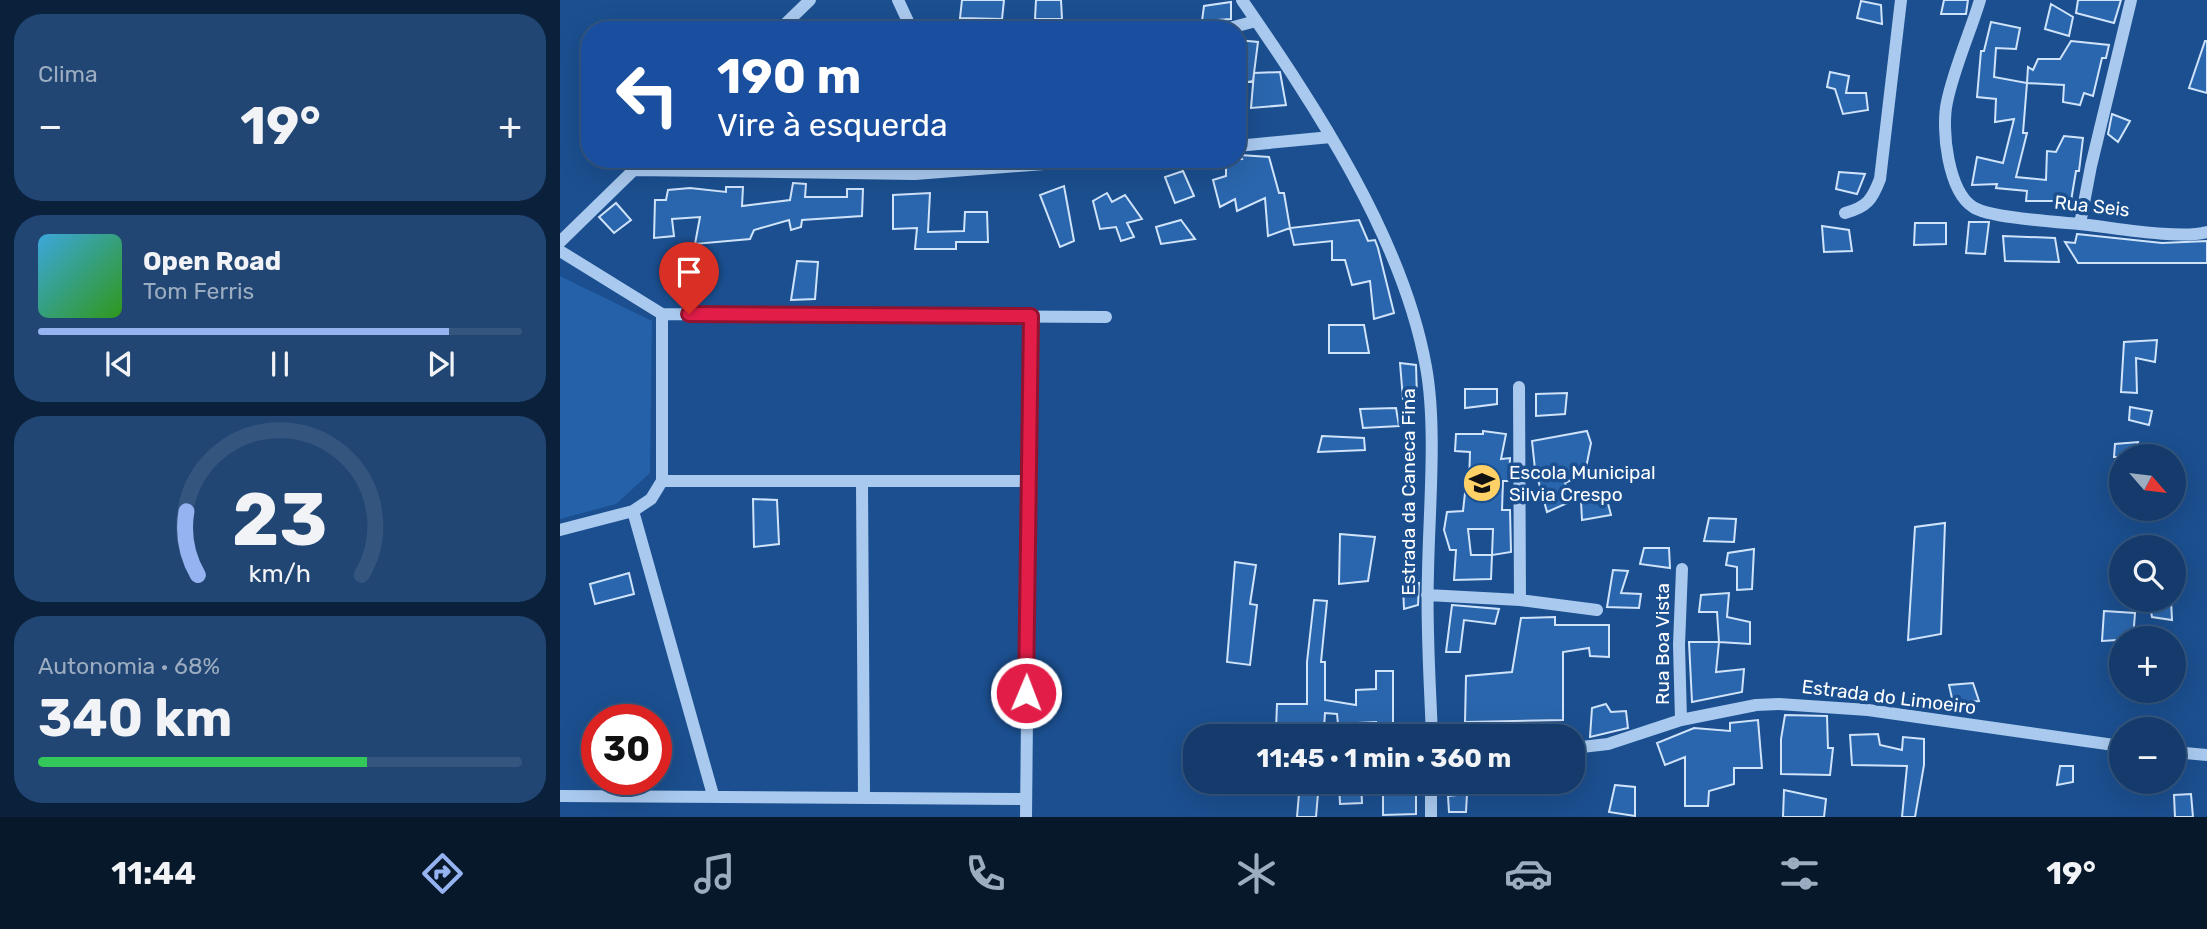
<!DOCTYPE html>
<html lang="pt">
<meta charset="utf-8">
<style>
body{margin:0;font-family:Rubik,sans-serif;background:#214673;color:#f1f3f6;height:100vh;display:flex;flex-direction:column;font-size:26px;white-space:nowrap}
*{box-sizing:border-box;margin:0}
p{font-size:23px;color:#9dadc1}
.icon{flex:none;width:38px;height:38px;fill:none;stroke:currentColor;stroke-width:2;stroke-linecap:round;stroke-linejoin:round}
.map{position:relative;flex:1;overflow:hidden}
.side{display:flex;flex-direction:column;gap:14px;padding:14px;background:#0b203b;width:560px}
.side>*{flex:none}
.banner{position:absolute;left:21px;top:21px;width:665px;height:147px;border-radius:28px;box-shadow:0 7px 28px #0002,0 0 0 2px #33557e;background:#1a4fa0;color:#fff;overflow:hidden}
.needle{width:46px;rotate:118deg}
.fabs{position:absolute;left:1549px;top:444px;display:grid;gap:14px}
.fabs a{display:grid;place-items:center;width:77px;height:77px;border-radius:50%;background:#143b6b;box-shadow:0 7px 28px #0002,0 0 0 2px #33557e;font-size:35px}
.speed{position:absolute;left:21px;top:704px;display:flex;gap:14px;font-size:35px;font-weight:700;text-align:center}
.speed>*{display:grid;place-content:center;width:91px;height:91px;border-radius:50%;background:#143b6b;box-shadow:0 7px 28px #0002,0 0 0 2px #33557e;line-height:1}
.speed .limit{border:10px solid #d22;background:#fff;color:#111}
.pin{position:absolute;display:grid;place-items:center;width:60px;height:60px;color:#fff;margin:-72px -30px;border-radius:50% 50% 50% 0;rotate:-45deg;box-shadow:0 0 7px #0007}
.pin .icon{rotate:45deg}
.me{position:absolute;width:77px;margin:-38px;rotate:1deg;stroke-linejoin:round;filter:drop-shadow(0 0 5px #0008)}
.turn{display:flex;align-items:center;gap:24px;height:147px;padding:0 21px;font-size:32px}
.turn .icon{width:91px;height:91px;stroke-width:2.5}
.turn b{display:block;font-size:49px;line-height:60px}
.big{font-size:52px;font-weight:700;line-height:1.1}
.side .card{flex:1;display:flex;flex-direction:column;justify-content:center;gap:10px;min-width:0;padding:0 24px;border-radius:28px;background:#214673}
.side .dial{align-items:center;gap:0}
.dial svg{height:182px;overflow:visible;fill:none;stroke:#33557e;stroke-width:7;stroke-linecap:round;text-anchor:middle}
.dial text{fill:#f1f3f6;stroke:none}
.song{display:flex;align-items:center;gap:21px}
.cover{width:84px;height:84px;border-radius:10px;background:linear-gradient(135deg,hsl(200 70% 55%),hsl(110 70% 35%))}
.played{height:7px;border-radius:4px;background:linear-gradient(90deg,#95b2f1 85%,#33557e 85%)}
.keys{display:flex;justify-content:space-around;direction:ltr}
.heat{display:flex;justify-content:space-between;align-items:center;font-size:38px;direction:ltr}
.charge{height:10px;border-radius:5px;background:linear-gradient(90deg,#34c759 68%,#33557e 0)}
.trip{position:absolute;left:623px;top:724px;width:402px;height:70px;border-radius:28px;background:#143b6b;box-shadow:0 7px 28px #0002,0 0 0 2px #33557e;font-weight:700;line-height:70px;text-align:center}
.dock{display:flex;height:112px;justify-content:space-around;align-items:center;background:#08182b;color:#9dadc1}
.dock .icon{width:49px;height:49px}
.dock .on{color:#95b2f1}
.dock b{font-size:32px;color:#f1f3f6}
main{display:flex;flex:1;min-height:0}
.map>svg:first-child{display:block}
.green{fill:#2461a8}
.building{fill:#2a66ad;stroke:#cfe3fa;stroke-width:2;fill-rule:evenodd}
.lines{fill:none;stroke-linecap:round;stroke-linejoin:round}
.minor{stroke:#a9c9ee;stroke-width:12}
.route-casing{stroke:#92132f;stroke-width:18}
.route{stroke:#e11d48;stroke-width:12}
.labels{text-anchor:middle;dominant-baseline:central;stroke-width:7;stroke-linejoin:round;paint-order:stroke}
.street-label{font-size:19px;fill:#fff;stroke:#1b4f8f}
.poi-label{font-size:19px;fill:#fff;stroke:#1b4f8f;text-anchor:start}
</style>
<main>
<section class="side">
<div class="card"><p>Clima</p>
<div class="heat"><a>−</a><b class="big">19°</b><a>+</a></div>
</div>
<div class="card">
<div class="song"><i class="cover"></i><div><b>Open Road</b><p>Tom Ferris</p></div></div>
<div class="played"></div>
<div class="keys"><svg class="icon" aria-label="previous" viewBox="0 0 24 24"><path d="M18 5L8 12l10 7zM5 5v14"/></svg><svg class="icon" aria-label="pause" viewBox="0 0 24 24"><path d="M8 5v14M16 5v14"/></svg><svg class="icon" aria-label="next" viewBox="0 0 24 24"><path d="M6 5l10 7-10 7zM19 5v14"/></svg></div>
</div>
<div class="card dial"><svg viewBox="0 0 100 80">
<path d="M14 69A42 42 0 1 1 86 69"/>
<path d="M14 69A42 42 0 0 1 9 41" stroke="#95b2f1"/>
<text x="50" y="56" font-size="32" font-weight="700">23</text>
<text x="50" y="72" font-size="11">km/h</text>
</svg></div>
<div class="card"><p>Autonomia · 68%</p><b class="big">340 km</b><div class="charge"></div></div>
</section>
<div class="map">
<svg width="1647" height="817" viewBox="0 0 1647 817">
<rect width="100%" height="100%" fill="#1b4f8f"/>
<path class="green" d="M 0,276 L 92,321 L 90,473 L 56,504 L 0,519 Z"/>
<path class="building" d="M 402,0 L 444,0 L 442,19 L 400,18 Z
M 476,0 L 501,0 L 502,19 L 475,19 Z
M 1384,0 L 1408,0 L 1406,14 L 1381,14 Z
M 1518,0 L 1561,0 L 1554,23 L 1516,13 Z
M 1301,1 L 1321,5 L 1322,24 L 1297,18 Z
M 671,2 L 671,19 L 642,21 L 644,6 Z
M 1491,4 L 1513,17 L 1509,36 L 1485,29 Z
M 1431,22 L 1460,28 L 1456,49 L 1436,48 L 1434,77 L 1467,83 L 1463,133 L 1467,133 L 1456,177 L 1486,180 L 1487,151 L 1496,152 L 1504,136 L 1523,138 L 1519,171 L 1516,171 L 1511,201 L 1466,201 L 1467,191 L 1436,188 L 1437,184 L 1412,185 L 1417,157 L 1443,163 L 1454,119 L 1435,122 L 1436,99 L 1417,97 L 1421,51 L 1424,51 Z
M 677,40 L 698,42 L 693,81 L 677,84 Z
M 1511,41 L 1549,45 L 1546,58 L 1542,58 L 1533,96 L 1524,93 L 1520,105 L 1503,102 L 1504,85 L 1467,83 L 1468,67 L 1473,70 L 1478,59 L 1500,59 Z
M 1645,41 L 1647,41 L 1647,93 L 1629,88 Z
M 720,72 L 726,105 L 691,108 L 694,73 Z
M 1270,72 L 1289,76 L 1286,93 L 1306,93 L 1308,110 L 1283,114 L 1275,89 L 1267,87 Z
M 1552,114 L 1570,121 L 1558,142 L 1548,134 Z
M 680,155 L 709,157 L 719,193 L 724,193 L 730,228 L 708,236 L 705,198 L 677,211 L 675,199 L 660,207 L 653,180 L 666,176 L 666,161 L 682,159 Z
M 623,171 L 634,196 L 615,203 L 605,177 Z
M 1279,172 L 1305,174 L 1297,194 L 1276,189 Z
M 233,183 L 246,184 L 245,197 L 287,197 L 287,189 L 303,189 L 302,216 L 242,220 L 241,227 L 231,230 L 229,220 L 194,230 L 190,239 L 135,244 L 140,217 L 112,219 L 114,236 L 94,238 L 95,200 L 106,200 L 108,190 L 130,188 L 166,192 L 166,187 L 183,187 L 182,206 L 230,200 Z
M 504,186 L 514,241 L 500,247 L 480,195 Z
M 370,193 L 368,232 L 404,231 L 405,212 L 427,212 L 428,242 L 396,242 L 396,249 L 355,249 L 357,228 L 333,229 L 333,195 Z
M 547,193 L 552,202 L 565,195 L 582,219 L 567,223 L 574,237 L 561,241 L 556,227 L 540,229 L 533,201 Z
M 56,203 L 71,220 L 54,233 L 39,217 Z
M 621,220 L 635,239 L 601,244 L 596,227 Z
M 799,220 L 808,241 L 815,240 L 818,248 L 834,313 L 814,319 L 810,281 L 792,285 L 785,260 L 772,260 L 772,241 L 734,245 L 730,228 Z
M 1409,222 L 1429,222 L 1425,254 L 1406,253 Z
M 1355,223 L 1386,223 L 1386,244 L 1354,245 Z
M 1262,226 L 1289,230 L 1292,251 L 1264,252 Z
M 1517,234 L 1602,243 L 1647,241 L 1647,263 L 1518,263 L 1505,242 L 1515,243 Z
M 1443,236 L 1495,238 L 1499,262 L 1445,261 Z
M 237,261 L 258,262 L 255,299 L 231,300 Z
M 769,325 L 804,325 L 809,353 L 769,353 Z
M 1597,340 L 1595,362 L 1576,358 L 1577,393 L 1561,392 L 1564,342 Z
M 840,363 L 856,365 L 857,398 L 843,399 Z
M 905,389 L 937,389 L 937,404 L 905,408 Z
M 1007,393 L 1005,414 L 976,416 L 976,394 Z
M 1570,407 L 1592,411 L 1589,425 L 1569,420 Z
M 836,408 L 839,426 L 803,428 L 800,409 Z
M 923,431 L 946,434 L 941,459 L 950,458 L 949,481 L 943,481 L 942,510 L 950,510 L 951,552 L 932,555 L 931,579 L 894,580 L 896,550 L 890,550 L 884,530 L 887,512 L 903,511 L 906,484 L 909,484 L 910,452 L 895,451 L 896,434 L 923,434 ZM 908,529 L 933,529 L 932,555 L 911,555 Z
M 1027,431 L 1031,443 L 1025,473 L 1005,483 L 1012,501 L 987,512 L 975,469 L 972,441 Z
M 762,436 L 804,438 L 805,450 L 758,452 Z
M 1578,442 L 1574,457 L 1554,457 L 1555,444 Z
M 1045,492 L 1051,515 L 1022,520 L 1021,501 Z
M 193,499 L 217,500 L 219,544 L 194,547 Z
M 1149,518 L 1176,519 L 1174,542 L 1144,541 Z
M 1385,523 L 1381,634 L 1348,640 L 1355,527 Z
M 780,534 L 815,537 L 808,581 L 779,584 Z
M 1084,548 L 1109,548 L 1110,568 L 1080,564 Z
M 1194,549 L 1192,589 L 1177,590 L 1177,567 L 1166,565 L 1168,553 Z
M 675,562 L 696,565 L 690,604 L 697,605 L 690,665 L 667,662 Z
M 1053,570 L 1068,571 L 1061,593 L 1081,594 L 1079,608 L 1047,607 Z
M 69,573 L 74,594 L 35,604 L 30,584 Z
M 859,583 L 858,605 L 844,609 L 843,586 Z
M 1169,593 L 1167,617 L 1190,622 L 1190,644 L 1159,642 L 1157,612 L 1139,612 L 1141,595 Z
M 754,600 L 767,601 L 761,662 L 765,662 L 765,700 L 796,705 L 796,690 L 816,689 L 816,671 L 833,671 L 833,730 L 816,730 L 816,722 L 778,724 L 777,714 L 765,713 L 764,728 L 716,730 L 717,704 L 747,704 L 747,662 Z
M 1589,600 L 1611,600 L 1612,620 L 1592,617 Z
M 892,605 L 939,609 L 935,624 L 904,620 L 900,652 L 886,652 Z
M 1544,611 L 1575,613 L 1573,639 L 1542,641 Z
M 995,617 L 995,625 L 1049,625 L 1049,657 L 1030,656 L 1029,648 L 1003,652 L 1003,720 L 905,722 L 906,676 L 952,672 L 961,618 Z
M 1129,642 L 1159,642 L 1156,672 L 1184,669 L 1182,692 L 1132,702 Z
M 1413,683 L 1419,701 L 1393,703 L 1389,685 Z
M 1046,704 L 1051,712 L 1066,711 L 1068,728 L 1030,737 L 1032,708 Z
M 1225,715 L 1267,716 L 1268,748 L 1273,748 L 1270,775 L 1221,774 L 1221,739 Z
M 1198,720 L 1202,768 L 1174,768 L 1174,784 L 1149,791 L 1148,806 L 1125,806 L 1125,757 L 1105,765 L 1097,743 L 1134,728 L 1170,731 L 1170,723 Z
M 1318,734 L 1320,745 L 1342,750 L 1343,737 L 1364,739 L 1364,765 L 1355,817 L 1342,817 L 1347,766 L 1292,765 L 1290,735 Z
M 1500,766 L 1513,766 L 1513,782 L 1497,785 Z
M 740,782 L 759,782 L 756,817 L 737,817 Z
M 779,782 L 801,782 L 802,803 L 780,804 Z
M 856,784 L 856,814 L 823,815 L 823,785 Z
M 1055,785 L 1075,787 L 1075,816 L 1049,812 Z
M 1224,790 L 1266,799 L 1264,817 L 1223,817 Z
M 907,794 L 906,812 L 889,812 L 888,796 Z
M 1631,794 L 1633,817 L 1615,817 L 1614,795 Z"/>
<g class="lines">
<path class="minor" d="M 338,0 L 352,30
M 682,0 C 755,106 843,238 866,367 C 877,427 869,510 868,573 C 866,627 870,682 872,737
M 1420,0 C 1410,33 1394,68 1387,102 C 1381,129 1388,191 1413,207 C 1429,218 1498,222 1519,224 C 1551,227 1619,240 1647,232
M 219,30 L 250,0
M 662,30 L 696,21
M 677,146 L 771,137
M 73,170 L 355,174 L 547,159
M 1285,213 C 1307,207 1312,200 1320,179 L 1341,0
M 1520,224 L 1531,166 L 1571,0
M 0,242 L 85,159
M 0,251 L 102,314 L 546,317
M 102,314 L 102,481 L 91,499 L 73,511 L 153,795
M 959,387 L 960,600
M 102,481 L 468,481
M 302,482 L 304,797
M 0,530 L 73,511
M 867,595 L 960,600 L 1037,610
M 1121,720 L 1119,645 L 1122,569
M 1013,748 L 1048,744 L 1121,720 L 1196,705 L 1219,704 L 1308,710 L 1561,746
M 1614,752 L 1647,755
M 0,796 L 466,799
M 466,817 L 471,316
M 871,817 L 871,782"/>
</g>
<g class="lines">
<g class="route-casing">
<path id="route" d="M 129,314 L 471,316 L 466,693"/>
</g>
<use href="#route" class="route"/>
</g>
<defs>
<g id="school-disc" transform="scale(2.0125)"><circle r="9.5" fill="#ffd166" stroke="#1b4f8f"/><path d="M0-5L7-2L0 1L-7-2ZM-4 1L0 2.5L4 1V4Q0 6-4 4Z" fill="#111"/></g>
</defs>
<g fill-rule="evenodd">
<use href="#school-disc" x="922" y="483"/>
</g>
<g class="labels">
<g class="street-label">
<text transform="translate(1532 206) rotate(6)">Rua Seis</text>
<text transform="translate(848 492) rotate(-90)">Estrada da Caneca Fina</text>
<text transform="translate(1102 644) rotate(-90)">Rua Boa Vista</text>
<text transform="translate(1329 697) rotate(7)">Estrada do Limoeiro</text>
</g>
<g class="poi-label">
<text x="949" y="472">Escola Municipal<tspan x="949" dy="22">Silvia Crespo</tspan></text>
</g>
</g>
</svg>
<div class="fabs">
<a><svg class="needle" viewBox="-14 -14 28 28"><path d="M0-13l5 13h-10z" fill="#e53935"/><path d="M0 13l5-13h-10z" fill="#9dadc1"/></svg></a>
<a><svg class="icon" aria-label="search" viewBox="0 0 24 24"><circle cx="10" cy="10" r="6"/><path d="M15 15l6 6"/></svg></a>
<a>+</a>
<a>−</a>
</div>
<div class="speed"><div class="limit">30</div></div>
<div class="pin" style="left:129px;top:314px;background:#d93025"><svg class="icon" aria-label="arrive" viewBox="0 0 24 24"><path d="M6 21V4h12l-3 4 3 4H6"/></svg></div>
<svg class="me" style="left:466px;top:693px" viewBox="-20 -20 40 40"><circle r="17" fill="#e11d48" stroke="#fff" stroke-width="3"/><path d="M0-11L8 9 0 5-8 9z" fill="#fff"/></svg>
<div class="trip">11:45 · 1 min · 360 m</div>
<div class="banner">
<div class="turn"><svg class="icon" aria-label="left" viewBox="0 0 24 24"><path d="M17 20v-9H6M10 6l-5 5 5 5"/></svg><div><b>190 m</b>Vire à esquerda</div></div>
</div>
</div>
</main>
<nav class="dock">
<b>11:44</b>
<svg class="icon on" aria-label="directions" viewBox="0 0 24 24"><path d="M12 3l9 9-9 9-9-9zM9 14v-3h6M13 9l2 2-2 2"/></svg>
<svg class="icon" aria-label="music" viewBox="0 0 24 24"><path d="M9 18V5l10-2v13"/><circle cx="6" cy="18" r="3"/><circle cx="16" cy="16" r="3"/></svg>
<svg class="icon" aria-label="phone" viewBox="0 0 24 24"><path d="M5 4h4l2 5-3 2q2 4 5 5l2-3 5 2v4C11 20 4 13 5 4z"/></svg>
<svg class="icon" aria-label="climate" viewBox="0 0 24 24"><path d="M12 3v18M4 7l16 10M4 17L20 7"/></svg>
<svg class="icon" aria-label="car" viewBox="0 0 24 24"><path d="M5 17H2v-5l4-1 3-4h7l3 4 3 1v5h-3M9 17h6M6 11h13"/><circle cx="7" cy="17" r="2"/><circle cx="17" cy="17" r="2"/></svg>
<svg class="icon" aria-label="filters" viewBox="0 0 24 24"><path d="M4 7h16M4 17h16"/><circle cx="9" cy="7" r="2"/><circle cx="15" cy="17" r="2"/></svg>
<b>19°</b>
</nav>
